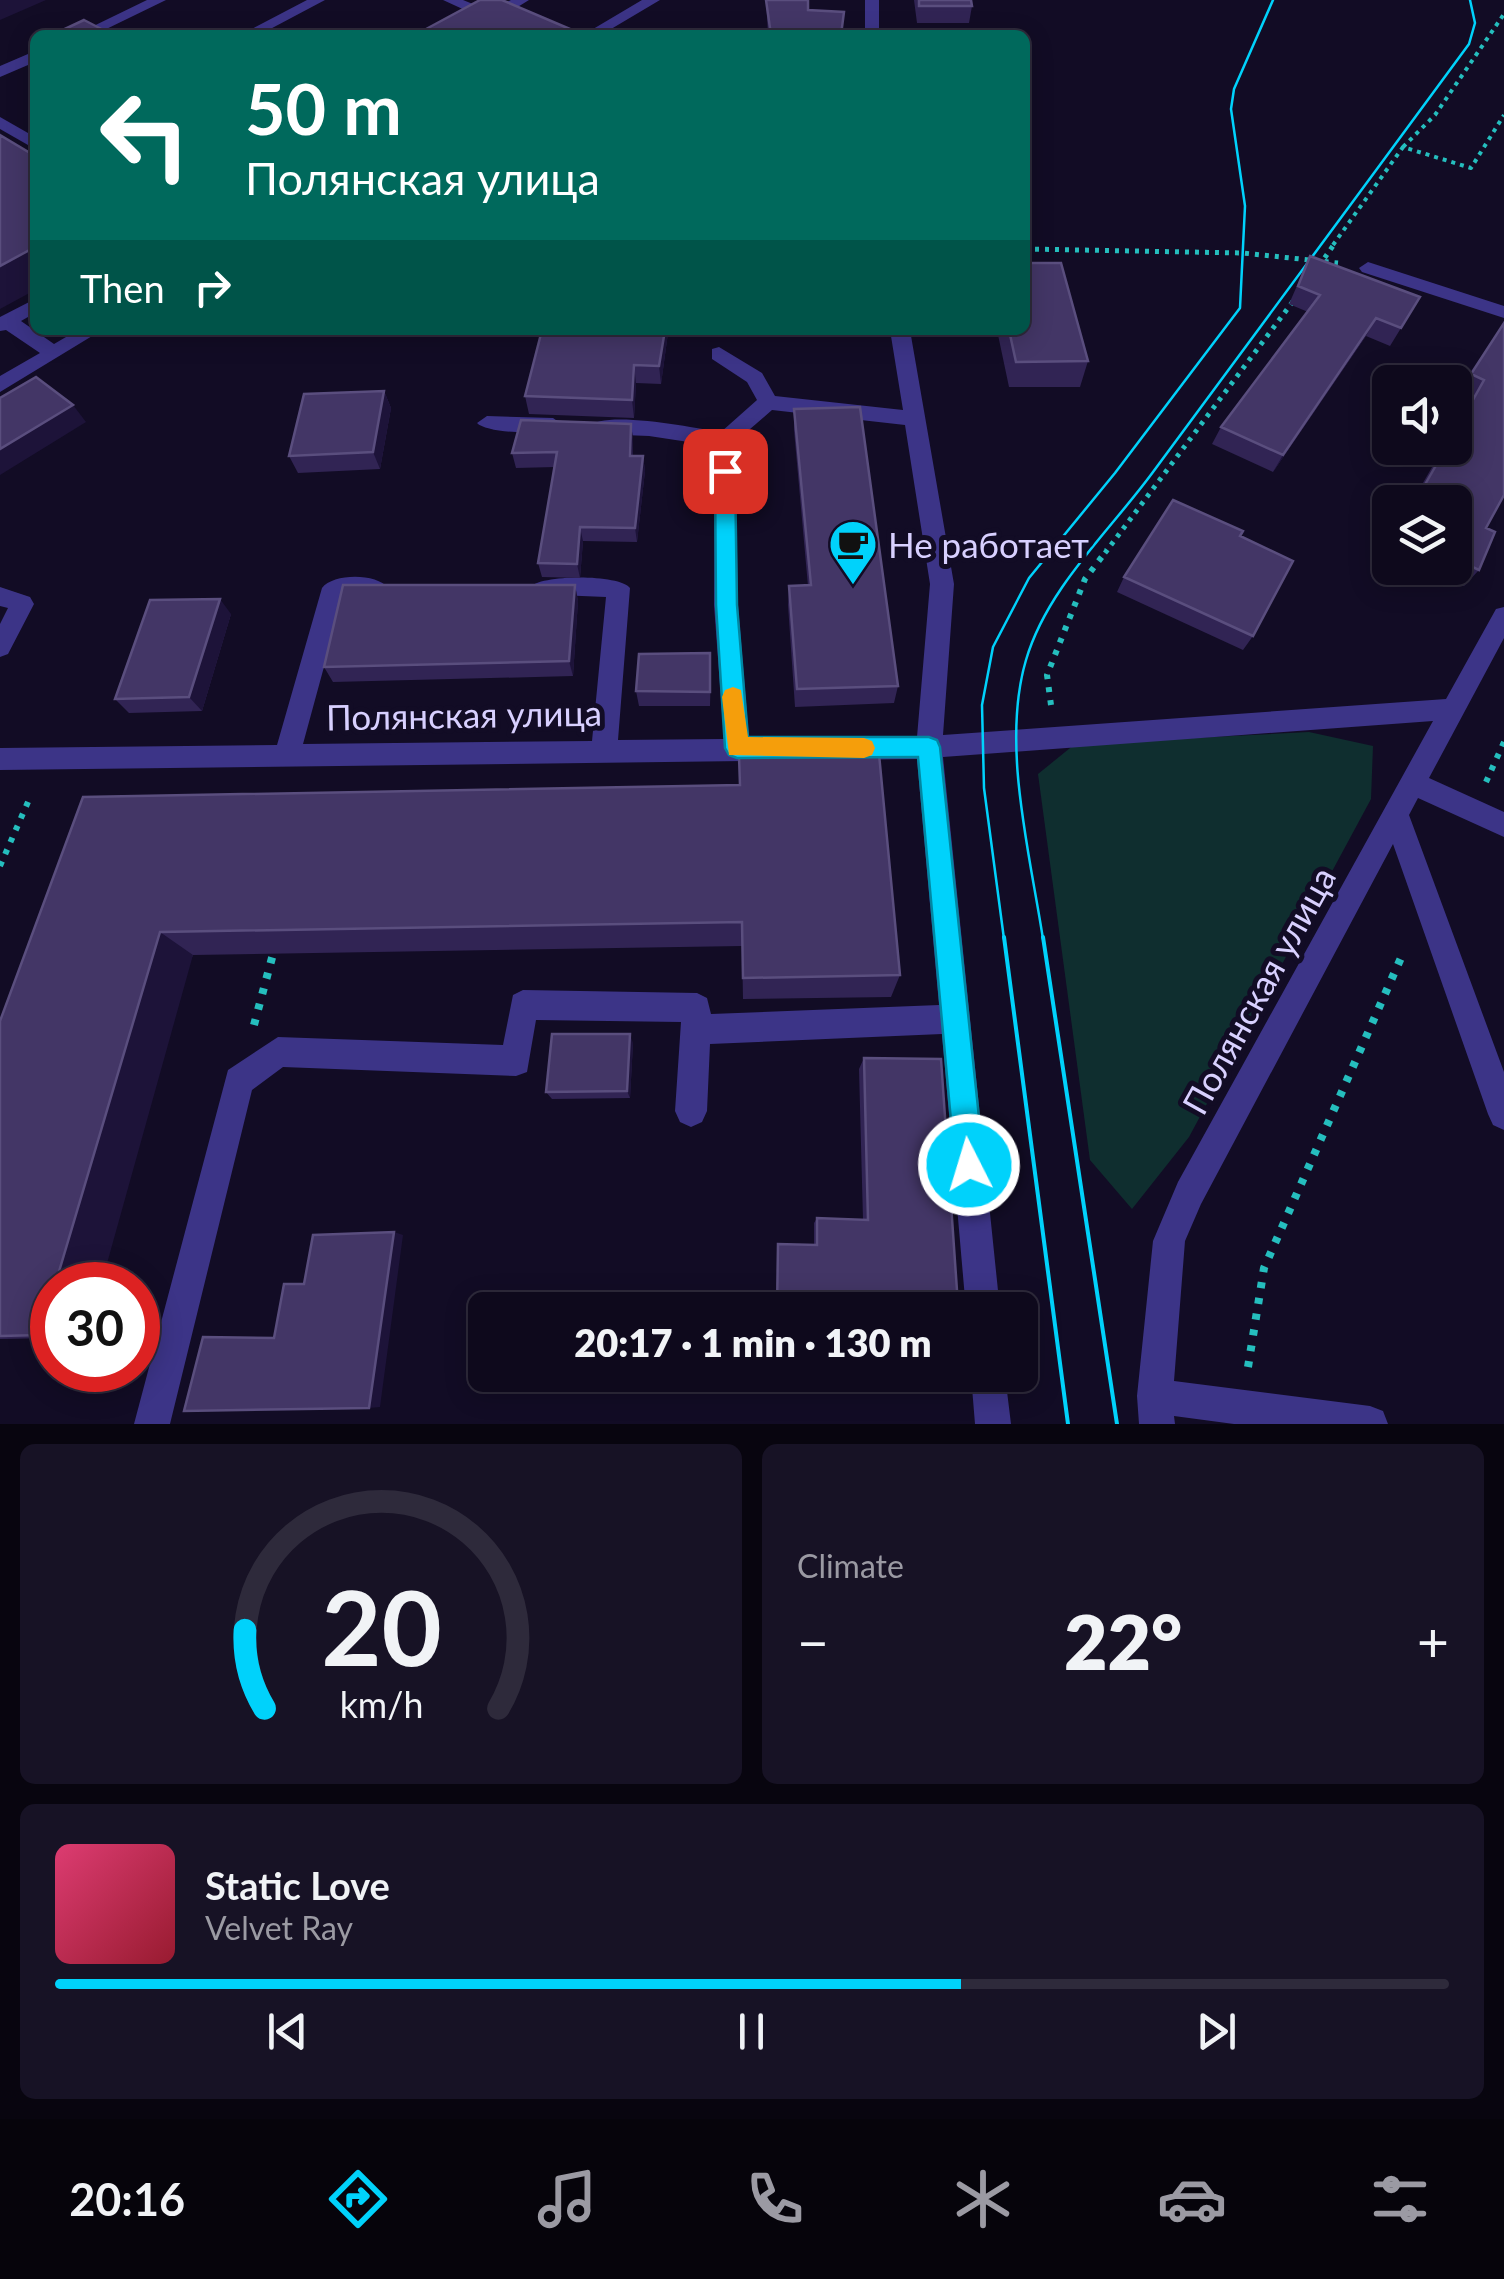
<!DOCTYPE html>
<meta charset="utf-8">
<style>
body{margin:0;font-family:Lato,sans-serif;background:#171225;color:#f1f3f6;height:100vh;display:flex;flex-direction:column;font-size:38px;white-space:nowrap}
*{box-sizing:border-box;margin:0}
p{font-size:32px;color:#9b9aa3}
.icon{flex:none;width:55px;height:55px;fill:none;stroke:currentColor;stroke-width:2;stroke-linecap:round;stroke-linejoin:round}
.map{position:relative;height:1424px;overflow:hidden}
.sheet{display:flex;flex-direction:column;gap:20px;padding:20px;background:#08050f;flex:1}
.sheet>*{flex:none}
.hud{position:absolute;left:30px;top:30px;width:1000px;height:305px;border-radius:15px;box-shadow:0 5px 25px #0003,0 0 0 2px #2e2a3b;background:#00695c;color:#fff;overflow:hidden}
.controls{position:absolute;left:1372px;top:365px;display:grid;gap:20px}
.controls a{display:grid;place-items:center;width:100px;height:100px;border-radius:15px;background:#0e091c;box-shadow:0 5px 25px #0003,0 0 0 2px #2e2a3b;font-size:50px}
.speed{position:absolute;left:30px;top:1262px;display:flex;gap:20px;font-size:50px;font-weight:700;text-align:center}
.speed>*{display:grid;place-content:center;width:130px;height:130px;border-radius:50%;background:#0e091c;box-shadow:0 5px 25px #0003,0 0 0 2px #2e2a3b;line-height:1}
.speed .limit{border:15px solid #d22;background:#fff;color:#111}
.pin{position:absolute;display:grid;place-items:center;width:85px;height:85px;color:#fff;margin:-42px;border-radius:20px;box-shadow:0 5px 15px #0006}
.me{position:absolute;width:110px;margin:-55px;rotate:355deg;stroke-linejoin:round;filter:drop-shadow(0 0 8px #0008)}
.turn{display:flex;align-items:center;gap:35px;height:210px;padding:0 50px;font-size:45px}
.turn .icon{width:130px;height:130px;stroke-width:2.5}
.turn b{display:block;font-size:70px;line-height:85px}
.then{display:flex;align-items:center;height:95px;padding:0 50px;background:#0003;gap:20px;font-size:38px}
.big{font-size:75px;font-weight:800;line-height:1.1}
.sheet .widget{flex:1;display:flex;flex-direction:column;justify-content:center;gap:15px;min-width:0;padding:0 35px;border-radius:15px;background:#171225}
.sheet .dial{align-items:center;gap:0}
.dial svg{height:260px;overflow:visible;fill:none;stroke:#2e2a3b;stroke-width:7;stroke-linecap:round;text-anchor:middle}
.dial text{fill:#f1f3f6;stroke:none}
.song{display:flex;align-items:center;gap:30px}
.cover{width:120px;height:120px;border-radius:15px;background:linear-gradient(135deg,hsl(340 70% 55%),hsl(350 70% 35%))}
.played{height:10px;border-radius:5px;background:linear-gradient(90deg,#00d2fb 65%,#2e2a3b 65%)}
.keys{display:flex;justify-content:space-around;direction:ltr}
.heat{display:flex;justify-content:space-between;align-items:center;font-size:55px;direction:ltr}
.sheet .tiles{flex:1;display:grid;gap:20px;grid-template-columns:1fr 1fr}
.widget:last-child{grid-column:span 2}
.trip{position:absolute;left:468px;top:1292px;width:570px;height:100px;border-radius:15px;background:#0e091c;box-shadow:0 5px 25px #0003,0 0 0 2px #2e2a3b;font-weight:800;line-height:100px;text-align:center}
.dock{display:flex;height:160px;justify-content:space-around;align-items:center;background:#06040b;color:#9b9aa3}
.dock .icon{width:70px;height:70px}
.dock .current{color:#00d2fb}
.dock b{font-size:45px;color:#f1f3f6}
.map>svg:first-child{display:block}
.green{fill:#0f2e2f}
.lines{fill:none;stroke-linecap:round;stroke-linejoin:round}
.path-far3{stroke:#25bebe;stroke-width:4;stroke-dasharray:4 5;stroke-linecap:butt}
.path-far2{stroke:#25bebe;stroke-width:5;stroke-dasharray:4 6;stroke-linecap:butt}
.path-far1{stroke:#25bebe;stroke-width:6;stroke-dasharray:5 8;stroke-linecap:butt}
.path{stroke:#25bebe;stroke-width:8;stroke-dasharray:6 10;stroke-linecap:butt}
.minor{fill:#3c3487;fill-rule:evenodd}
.tram-far1{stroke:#00d2fb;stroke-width:2.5}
.tram{stroke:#00d2fb;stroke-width:4}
.wall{fill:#312454}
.shaded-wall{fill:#1d1339}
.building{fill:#433666;stroke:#5a4e7e;stroke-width:2.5}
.route{fill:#00d2fb;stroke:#0088a3;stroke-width:2.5}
.slow{fill:#f59e0b}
.labels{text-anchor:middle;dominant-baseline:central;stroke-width:10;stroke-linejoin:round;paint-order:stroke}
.poi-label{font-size:35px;fill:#d8d0ff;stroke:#120c25;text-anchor:start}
.street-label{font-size:35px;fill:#d8d0ff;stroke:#120c25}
</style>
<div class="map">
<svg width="1504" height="1424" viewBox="0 0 1504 1424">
<rect width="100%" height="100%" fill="#120c25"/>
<path class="green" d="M 1309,732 L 1373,746 L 1371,799 L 1189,1137 L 1132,1209 L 1090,1160 L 1038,774 L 1075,744 Z"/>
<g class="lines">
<path class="path-far3" d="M 1403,147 L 1435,115 L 1504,14
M 1333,245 L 1403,147 L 1471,168 L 1504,115"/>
<path class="path-far2" d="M 1025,249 L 1243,253 L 1338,263
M 1319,266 L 1335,243
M 1105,553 L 1294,300"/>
<path class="path-far1" d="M 1051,705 L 1047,675 L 1085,579 L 1107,550
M 1486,782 L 1504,742
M 0,866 L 31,795"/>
<path class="path" d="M 254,1025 L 273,954
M 1248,1367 L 1264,1268 L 1404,951"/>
<path class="minor" d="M 147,0 L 166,0 L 94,35 L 75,35 Z
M 307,0 L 325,0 L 259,35 L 240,35 Z
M 443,0 L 463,0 L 490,11 L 511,0 L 529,0 L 503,16 L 504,23 C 485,24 471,35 451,35 L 480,17 Z
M 642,0 L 660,0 L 601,35 L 583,35 Z
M 865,0 L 879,0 L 879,35 L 865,35 Z
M 35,51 L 35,62 L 0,77 L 0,66 Z
M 0,117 L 35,137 L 35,149 L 0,129 Z
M 1368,262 L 1504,306 L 1504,318 L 1362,272 L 1359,268 Z
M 35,299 L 35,313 L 21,321 L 54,344 L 78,330 L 102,330 L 0,392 L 0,376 L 40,353 L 6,330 L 0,331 L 0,317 Z
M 890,330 L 910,330 L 954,584 L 943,735 L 1446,699 L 1496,609 L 1504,607 L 1504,638 L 1429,778 L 1504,812 L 1504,837 L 1418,798 L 1409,815 L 1504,1072 L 1504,1130 L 1493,1125 L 1488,1114 L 1393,844 L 1201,1204 L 1185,1241 L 1174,1381 L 1370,1406 L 1383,1411 L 1388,1424 L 1234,1424 L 1174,1416 L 1175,1424 L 1139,1424 L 1137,1396 L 1153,1241 L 1178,1182 L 1433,721 L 943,757 L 1000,1310 L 966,1310 L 942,1034 L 710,1044 L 707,1111 L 702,1122 L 691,1127 L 680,1122 L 675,1111 L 681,1022 L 536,1020 L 527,1072 L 516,1076 L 283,1067 L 252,1090 L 170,1424 L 134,1424 L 228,1070 L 278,1037 L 503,1045 L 513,995 L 523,990 L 697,993 L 707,998 L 711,1014 L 939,1005 L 917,759 L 0,770 L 0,748 L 277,745 L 322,588 C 333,573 377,573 388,588 L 376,597 L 343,597 L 303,744 L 592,741 L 606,597 L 533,594 L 529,588 C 539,574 620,574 630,588 L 618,740 L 724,739 L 714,605 L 715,446 L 649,436 L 598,434 L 588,427 C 603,409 695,428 721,432 L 757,400 L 747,382 L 712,359 L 712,349 L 719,347 L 762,373 L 775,396 L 903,410 ZM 772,410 L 905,425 L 930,584 L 917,737 L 749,739 L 738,605 L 735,442 Z
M 487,416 L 553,418 L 563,425 C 553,436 487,434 477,423 Z
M 0,587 L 30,597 L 34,604 L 8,654 L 0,657 L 0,624 L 8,608 L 0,606 Z
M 971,1375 L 1005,1375 L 1011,1424 L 975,1424 Z"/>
<path class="tram-far1" d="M 1004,939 L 984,788 L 982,705 L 993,647 L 1029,578 L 1115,473 L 1240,308 L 1245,206 L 1231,109 L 1234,89 L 1273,0
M 1043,939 C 1030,854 1001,744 1026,660 C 1047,588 1109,532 1153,472 C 1258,330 1364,187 1469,44 L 1475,23 L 1470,0"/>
<path class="tram" d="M 1004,937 L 1068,1424
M 1043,937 L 1117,1424"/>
</g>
<path class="wall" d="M 766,0 L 808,10 L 842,35 L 768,35 Z
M 914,0 L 971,0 L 972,6 L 969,23 L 917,23 Z
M 1310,256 L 1420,297 L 1390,346 L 1366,336 L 1273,472 L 1212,444 L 1221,427 L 1308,312 L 1289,304 Z
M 1504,323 L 1486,528 L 1479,570 L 1464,586 L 1424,568 L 1455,568 L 1455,502 L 1412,502 L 1443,448 L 1455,448 L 1455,426 L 1471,397 L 1458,392 Z
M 440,330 L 535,330 L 534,335 L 441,334 Z
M 997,330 L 1025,330 L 1088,361 L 1080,387 L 1009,387 Z
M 668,333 L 661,384 L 636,383 L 634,418 L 529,414 L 525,396 Z
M 384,391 L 391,408 L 380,469 L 298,473 L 289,456 Z
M 794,409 L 898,686 L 894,703 L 795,707 L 788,605 L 789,586 L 808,586 L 794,430 Z
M 631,424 L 633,439 L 633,456 L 643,456 L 645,471 L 637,542 L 583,541 L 580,578 L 542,577 L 538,563 L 555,467 L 516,468 L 512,453 Z
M 1124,577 L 1253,636 L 1243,650 L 1117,592 Z
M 575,585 L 578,601 L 573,676 L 333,682 L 324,667 Z
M 231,614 L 202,711 L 129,713 L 115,699 Z
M 711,668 L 710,706 L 639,706 L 636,691 Z
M 740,785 L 900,975 L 891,997 L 743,999 L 742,946 L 193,955 L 52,1285 L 52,1338 L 0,1339 L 0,1021 L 83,797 Z
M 633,1043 L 630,1098 L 552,1099 L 546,1092 Z
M 864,1058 L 958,1305 L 949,1307 L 901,1306 L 901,1310 L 776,1310 L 778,1244 L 814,1245 L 814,1223 L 817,1218 L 863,1220 L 859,1069 Z"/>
<path class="shaded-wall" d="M 0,0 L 46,0 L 0,20 Z
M 35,247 L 35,290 L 0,309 L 0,266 Z
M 1376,318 L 1366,336 L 1273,472 L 1283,455 Z
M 665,330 L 668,330 L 668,333 L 661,384 L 659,366 Z
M 634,365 L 636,383 L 634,418 L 632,400 Z
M 384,391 L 391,408 L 380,469 L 373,452 Z
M 73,405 L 86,422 L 0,475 L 0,449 Z
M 631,424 L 633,439 L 632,471 L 630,456 Z
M 643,456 L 645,471 L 637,542 L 635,528 Z
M 580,527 L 583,541 L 580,578 L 577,564 Z
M 575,585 L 578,601 L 573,676 L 569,661 Z
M 220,599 L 231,614 L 202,711 L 189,697 Z
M 160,932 L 193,955 L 101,1285 L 55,1285 Z
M 630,1034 L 633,1043 L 630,1098 L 627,1091 Z
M 394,1232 L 403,1235 L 380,1407 L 369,1408 Z
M 52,1292 L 52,1336 L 40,1335 Z"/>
<path class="building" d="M 480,0 L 502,0 L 584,35 L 415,35 Z
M 766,0 L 808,0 L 808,10 L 844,12 L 841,35 L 771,35 Z
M 919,0 L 971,0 L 972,6 L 919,6 Z
M 84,20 L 113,35 L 52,35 Z
M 0,135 L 35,156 L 35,247 L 0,266 Z
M 1310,256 L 1420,297 L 1401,328 L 1376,318 L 1283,455 L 1221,427 L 1320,295 L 1298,286 Z
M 1025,263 L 1061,263 L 1088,361 L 1016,362 L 1009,330 L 1025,330 Z
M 1504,323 L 1504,495 L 1486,528 L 1495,532 L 1479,570 L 1455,559 L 1455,502 L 1415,502 L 1446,448 L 1455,448 L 1455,432 L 1484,380 L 1471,374 Z
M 542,330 L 665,330 L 659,366 L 634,365 L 632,400 L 525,396 Z
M 36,377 L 73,405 L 0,449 L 0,398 Z
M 384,391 L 373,452 L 289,456 L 304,394 Z
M 860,407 L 898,686 L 797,689 L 789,586 L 811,585 L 794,409 Z
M 521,420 L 631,424 L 630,456 L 643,456 L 635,528 L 580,527 L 577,564 L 538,563 L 557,452 L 512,453 Z
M 1173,500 L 1243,531 L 1240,536 L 1293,561 L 1253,636 L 1124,577 Z
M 343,585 L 575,585 L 569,661 L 324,667 Z
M 220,599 L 189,697 L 115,699 L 150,600 Z
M 710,653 L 710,692 L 636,691 L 639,654 Z
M 879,754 L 900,975 L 743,978 L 742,922 L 160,932 L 55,1285 L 52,1285 L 52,1292 L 40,1335 L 0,1336 L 0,1021 L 83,797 L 740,785 L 739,756 Z
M 552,1034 L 630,1034 L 627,1091 L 546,1092 Z
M 864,1058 L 941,1059 L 958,1305 L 901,1303 L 901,1310 L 777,1310 L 778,1244 L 817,1245 L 817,1218 L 868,1220 Z
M 394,1232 L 369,1408 L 184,1411 L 203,1337 L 274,1338 L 284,1284 L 304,1284 L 313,1235 Z"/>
<path class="route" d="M 725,464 L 735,471 L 737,605 L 748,737 L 929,737 L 937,740 L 940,747 L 984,1165 L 979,1175 L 969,1179 L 959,1175 L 955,1165 L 918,757 L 737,758 L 729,755 L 725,748 L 716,605 L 715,471 Z"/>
<path class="slow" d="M 733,687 L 741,690 L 748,737 L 864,738 L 872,741 L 875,748 L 872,755 L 864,758 L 729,755 L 722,697 L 725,690 Z"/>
<defs>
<g id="cafe-pin" transform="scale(2.5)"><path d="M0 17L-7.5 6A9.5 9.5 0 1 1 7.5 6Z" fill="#00d2fb" stroke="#120c25"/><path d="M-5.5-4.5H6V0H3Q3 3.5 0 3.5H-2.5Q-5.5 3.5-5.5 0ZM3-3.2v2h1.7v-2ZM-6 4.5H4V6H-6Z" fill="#111"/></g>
</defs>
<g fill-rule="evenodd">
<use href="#cafe-pin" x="853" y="544"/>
</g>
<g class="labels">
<g class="poi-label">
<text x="888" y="544">Не работает</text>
</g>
<g class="street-label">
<text transform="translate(464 714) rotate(-1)">Полянская улица</text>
<text transform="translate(1258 990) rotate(-61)">Полянская улица</text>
</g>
</g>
</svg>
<div class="controls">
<a><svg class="icon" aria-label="sound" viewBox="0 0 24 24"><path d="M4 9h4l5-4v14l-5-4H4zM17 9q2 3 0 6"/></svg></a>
<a><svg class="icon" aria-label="layers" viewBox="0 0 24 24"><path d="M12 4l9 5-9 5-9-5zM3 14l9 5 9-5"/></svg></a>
</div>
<div class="speed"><div class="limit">30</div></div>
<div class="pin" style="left:725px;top:471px;background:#d93025"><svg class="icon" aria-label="arrive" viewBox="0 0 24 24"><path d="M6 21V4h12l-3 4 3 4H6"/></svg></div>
<svg class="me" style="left:969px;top:1165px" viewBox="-20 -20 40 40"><circle r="17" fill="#00d2fb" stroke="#fff" stroke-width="3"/><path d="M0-11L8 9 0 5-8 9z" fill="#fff"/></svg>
<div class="trip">20:17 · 1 min · 130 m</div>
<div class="hud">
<div class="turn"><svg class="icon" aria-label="left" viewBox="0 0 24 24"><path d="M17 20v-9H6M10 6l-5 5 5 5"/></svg><div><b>50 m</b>Полянская улица</div></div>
<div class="then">Then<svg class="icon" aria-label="right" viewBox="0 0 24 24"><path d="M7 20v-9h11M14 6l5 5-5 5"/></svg></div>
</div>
</div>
<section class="sheet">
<div class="tiles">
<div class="widget dial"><svg viewBox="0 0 100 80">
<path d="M14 69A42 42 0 1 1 86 69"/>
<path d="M14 69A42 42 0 0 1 8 45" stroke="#00d2fb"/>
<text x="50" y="56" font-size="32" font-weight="700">20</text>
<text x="50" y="72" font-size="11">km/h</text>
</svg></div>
<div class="widget"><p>Climate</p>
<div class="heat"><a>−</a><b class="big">22°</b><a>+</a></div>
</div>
<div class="widget">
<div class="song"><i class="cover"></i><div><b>Static Love</b><p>Velvet Ray</p></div></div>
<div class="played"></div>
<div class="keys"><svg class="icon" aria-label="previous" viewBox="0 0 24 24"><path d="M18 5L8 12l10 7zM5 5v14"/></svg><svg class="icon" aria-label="pause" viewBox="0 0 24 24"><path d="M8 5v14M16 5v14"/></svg><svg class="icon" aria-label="next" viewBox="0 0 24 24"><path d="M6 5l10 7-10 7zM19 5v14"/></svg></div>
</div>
</div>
</section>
<nav class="dock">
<b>20:16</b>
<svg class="icon current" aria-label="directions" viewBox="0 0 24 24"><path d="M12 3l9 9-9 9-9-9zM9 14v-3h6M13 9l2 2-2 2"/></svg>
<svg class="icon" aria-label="music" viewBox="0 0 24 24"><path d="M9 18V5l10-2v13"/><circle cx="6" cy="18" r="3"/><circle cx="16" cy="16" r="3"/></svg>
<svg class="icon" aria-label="phone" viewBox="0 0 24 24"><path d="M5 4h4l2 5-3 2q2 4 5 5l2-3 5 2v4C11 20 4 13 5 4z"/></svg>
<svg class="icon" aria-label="climate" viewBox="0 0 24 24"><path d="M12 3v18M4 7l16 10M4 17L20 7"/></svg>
<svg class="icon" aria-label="car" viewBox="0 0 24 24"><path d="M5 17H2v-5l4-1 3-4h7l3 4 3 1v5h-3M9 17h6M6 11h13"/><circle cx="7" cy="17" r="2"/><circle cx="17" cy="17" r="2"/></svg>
<svg class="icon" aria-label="filters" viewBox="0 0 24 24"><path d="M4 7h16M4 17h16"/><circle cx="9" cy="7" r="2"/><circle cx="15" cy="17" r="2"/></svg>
</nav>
